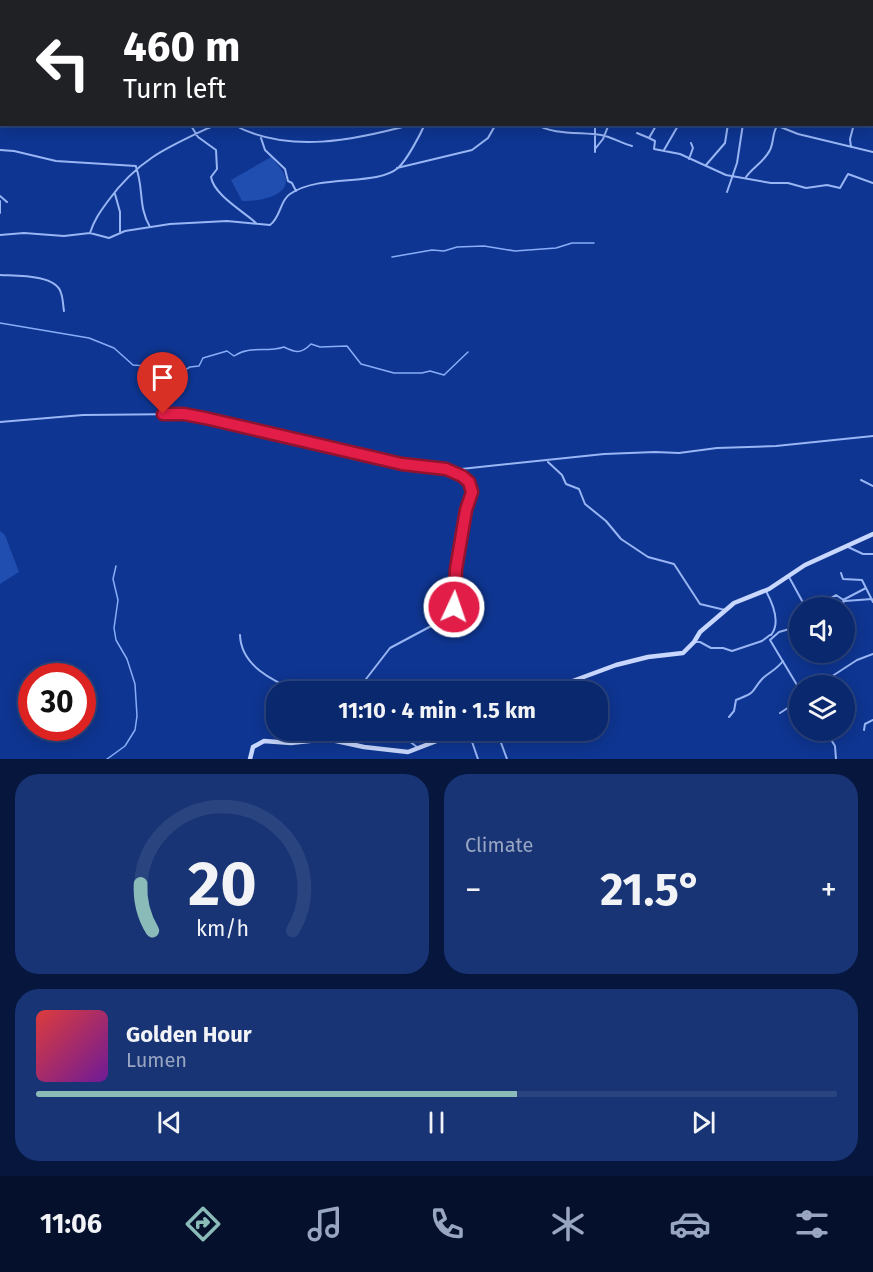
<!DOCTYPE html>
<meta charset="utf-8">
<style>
body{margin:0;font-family:"Fira Sans",sans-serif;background:#183475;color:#f1f3f6;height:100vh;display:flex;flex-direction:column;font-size:22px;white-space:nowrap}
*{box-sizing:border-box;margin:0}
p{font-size:20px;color:#99a6c2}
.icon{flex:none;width:33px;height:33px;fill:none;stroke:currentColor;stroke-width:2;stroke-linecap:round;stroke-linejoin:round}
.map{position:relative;height:759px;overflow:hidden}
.details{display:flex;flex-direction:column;gap:15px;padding:15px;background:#06163c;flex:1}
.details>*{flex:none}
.top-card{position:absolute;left:0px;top:0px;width:873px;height:126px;box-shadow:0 3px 15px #0003,0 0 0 2px #2a4480;background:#202124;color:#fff;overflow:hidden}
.buttons{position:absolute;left:789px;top:597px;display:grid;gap:12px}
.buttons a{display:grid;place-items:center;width:66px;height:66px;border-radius:50%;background:#0a286d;box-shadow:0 3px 15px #0003,0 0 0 2px #2a4480;font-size:30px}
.speed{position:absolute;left:18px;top:663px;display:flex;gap:12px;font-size:30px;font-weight:700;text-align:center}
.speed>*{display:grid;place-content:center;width:78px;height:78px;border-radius:50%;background:#0a286d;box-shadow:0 3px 15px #0003,0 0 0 2px #2a4480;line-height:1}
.speed .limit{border:9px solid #d22;background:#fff;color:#111}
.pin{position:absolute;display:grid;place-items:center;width:51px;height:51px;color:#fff;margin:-62px -26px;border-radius:50% 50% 50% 0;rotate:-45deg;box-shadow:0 0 6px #0007}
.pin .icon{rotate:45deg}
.me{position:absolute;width:66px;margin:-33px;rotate:3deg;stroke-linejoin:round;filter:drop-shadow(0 0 4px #0008)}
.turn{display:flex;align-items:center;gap:21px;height:126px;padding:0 24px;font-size:27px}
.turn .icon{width:78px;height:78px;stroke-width:2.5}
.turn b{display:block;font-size:42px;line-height:51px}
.big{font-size:45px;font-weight:700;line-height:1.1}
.details .card{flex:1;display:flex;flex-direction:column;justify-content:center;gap:9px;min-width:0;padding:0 21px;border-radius:24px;background:#183475}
.details .dial{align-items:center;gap:0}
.dial svg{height:156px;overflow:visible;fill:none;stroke:#2a4480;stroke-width:7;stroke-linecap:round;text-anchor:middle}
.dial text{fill:#f1f3f6;stroke:none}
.song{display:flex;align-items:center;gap:18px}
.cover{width:72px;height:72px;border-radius:9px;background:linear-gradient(135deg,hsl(0 70% 55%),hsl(280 70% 35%))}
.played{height:6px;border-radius:3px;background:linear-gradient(90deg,#8bbbb9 60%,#2a4480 60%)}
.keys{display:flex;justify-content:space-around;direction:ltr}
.heat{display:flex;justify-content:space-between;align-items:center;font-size:33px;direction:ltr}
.details .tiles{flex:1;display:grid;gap:15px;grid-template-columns:1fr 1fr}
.card:last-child{grid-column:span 2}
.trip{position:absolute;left:266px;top:681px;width:342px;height:60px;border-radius:24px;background:#0a286d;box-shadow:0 3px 15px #0003,0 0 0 2px #2a4480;font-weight:700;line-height:60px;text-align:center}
.dock{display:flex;height:96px;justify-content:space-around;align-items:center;background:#04102c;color:#99a6c2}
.dock .icon{width:42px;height:42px}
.dock .active{color:#8bbbb9}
.dock b{font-size:27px;color:#f1f3f6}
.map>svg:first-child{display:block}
.green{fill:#204db0}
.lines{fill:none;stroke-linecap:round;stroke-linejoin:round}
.stream{stroke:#89adf8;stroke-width:1.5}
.street{stroke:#98b5f4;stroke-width:2}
.secondary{stroke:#c8d7fd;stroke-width:4.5}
.route-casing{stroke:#92132f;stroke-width:15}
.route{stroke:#e11d48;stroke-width:10}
</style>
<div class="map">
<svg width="873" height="759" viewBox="0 0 873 759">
<rect width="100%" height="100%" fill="#0e3591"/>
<path class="green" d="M 271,157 C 275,162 280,167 283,172 C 297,196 257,202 242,201 L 231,180 Z
M 0,531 L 5,535 L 19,572 L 0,584 Z"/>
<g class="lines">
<path class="stream" d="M 392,257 L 432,250 L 444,251 L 457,247 L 484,246 L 515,251 L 556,248 L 572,243 L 594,243
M 0,323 L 89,338 L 114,348 L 133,365 L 146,366 L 173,377 L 190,367 L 199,366 L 203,358 L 227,351 L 234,356 C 250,345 266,353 284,347 C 296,353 301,354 311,344 L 320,347 L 347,346 L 361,364 L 394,373 L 422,373 L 430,371 L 444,375 L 468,352
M 107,759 L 125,746 L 135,730 L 137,716 L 135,684 L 127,659 L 116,640 L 114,628 L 118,600 L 113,579 L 116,566"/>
<path class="street" d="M 45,0 L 45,2
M 136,0 L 137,2
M 424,0 L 425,2
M 470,0 L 474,2
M 488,0 L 489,2
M 541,0 L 542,2
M 595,0 L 597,2
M 625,0 L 626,2
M 699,0 L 713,2
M 119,2 L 120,0
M 181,2 L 181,0
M 292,2 L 292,0
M 322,2 L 323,0
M 496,2 L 497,0
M 518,2 L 521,0
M 617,2 L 618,0
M 820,2 L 820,0
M 872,37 L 873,38
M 872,119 L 873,119
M 190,124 L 198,137 L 216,150 L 217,169 L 211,177 C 214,195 243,211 256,223
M 232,124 C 288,155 355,140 414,124
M 536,124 C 551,135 582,132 601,135 C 612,137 621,143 632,146
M 657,124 L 649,138 L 655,141 L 654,149 L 680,154 L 726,175 L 771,183 L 788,183 L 806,188 L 827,185 L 840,188 L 848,174 L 873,183
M 773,124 L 798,134 L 873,152
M 637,133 L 649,138
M 261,138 L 265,150 L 285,169 L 288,181 L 292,183 L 296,191
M 851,147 L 850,139 L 854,124
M 595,149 L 603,139 L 609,124
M 0,150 L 14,151 L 56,161 L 136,166
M 664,150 L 679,124
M 595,152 L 595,124
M 689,159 L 693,148 L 691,143
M 706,165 L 725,143 L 728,124
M 136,167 C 144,189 138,207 150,227
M 397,168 L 472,150 L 488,138 L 496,124
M 746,177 C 753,167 764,162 770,150 C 774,142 772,134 777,126
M 727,192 L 737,163 L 743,124
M 115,194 L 120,212 L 120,232
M 0,196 L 7,202
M 0,201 L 0,213
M 90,233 C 94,220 100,212 108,201 C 139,158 170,146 217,124
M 0,235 L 24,233 L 64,236 L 90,233 L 109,238 L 125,231 L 170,224 L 227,221 L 270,225 C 281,217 280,200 290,194 C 321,173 375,187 398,168 C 407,160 420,135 425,124
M 0,275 C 15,276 56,274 61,293 C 63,298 63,305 64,311
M 0,422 L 83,415 L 184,414 L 407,465 L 461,469 L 604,454 L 655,452 L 679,453 L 717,448 L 776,446 L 873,436
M 548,462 L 562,475 L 566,484 L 579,489 L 585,504 L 606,521 L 621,539 L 648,557 L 674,564 L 700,604 L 725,610
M 861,480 L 873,486
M 848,547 L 863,554 L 873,554
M 841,573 L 843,579 L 862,580 L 873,602
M 789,577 L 806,608
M 766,591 C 773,604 781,623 771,635
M 843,600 L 866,588
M 828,608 L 827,600 L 836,595 L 845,601
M 832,608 L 845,601 L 872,599
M 800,626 L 779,632 L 770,640 L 800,690
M 240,635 C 241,666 273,681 299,692
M 696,642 L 700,642 L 711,648 L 723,648 L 732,651 L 762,641 L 770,635
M 817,686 L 857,660 L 873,654
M 356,692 L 390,648 L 435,624 L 455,607 L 456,569 L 472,489 L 462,476 L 449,470
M 780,713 L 800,700
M 729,717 L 734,711 L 736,700 C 759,691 749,693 763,678 C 770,672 777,669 783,661
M 375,730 L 409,741 L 417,747
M 493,730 L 500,740 L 507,759
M 825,730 L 835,746 L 836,759
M 864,730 L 865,724 L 873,720
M 470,736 L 478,759
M 327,739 L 334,730"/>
<path class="secondary" d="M 543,692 L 616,665 L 648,657 L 683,653 L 694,642 L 700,632 L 734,603 L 769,589 L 805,565 L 873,534
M 250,759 L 253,747 L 264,741 L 291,743 L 327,739 L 364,747 L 408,752 L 452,735 L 467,736 L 477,730"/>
</g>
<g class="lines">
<g class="route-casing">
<path id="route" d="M 163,414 L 184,414 L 205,418 L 402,464 L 446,469 L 462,476 L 469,482 L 472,492 L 466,510 L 456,569 L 454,607"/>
</g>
<use href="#route" class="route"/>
</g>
</svg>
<div class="buttons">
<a><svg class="icon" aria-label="sound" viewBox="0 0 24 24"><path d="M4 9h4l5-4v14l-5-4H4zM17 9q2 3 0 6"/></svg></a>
<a><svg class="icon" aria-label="layers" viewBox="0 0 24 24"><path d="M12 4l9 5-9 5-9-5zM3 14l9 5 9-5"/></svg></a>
</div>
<div class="speed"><div class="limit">30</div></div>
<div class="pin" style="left:163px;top:414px;background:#d93025"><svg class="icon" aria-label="arrive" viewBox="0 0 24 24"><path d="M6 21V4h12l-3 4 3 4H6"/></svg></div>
<svg class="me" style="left:454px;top:607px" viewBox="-20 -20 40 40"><circle r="17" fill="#e11d48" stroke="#fff" stroke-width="3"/><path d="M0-11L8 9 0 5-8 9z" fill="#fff"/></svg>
<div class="trip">11:10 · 4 min · 1.5 km</div>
<div class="top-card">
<div class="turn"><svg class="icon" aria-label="left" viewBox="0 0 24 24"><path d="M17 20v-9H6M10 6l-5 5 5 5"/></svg><div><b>460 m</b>Turn left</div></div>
</div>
</div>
<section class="details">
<div class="tiles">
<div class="card dial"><svg viewBox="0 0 100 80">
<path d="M14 69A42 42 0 1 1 86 69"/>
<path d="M14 69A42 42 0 0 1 8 45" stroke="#8bbbb9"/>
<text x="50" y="56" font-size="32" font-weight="700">20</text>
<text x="50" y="72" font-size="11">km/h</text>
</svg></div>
<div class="card"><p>Climate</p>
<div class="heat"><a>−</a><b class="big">21.5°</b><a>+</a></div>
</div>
<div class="card">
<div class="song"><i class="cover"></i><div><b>Golden Hour</b><p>Lumen</p></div></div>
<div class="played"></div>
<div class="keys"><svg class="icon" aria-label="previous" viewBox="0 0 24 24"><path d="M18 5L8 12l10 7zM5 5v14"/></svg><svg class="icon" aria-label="pause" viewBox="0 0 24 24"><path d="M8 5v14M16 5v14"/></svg><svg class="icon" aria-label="next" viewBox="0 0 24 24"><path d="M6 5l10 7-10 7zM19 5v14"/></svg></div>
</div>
</div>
</section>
<nav class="dock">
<b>11:06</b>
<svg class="icon active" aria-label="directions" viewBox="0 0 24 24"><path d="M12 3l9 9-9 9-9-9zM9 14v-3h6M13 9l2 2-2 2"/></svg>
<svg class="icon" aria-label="music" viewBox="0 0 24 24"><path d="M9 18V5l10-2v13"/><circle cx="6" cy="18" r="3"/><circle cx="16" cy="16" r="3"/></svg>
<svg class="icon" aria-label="phone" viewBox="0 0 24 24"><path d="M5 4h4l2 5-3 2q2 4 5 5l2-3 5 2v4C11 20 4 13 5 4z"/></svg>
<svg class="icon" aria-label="climate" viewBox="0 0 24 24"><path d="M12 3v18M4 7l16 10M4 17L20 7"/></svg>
<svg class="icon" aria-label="car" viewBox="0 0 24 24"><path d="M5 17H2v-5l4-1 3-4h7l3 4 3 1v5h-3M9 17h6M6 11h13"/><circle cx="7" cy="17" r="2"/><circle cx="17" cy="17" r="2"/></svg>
<svg class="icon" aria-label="filters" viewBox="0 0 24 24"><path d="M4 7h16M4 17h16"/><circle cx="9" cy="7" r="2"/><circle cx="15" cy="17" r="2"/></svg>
</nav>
